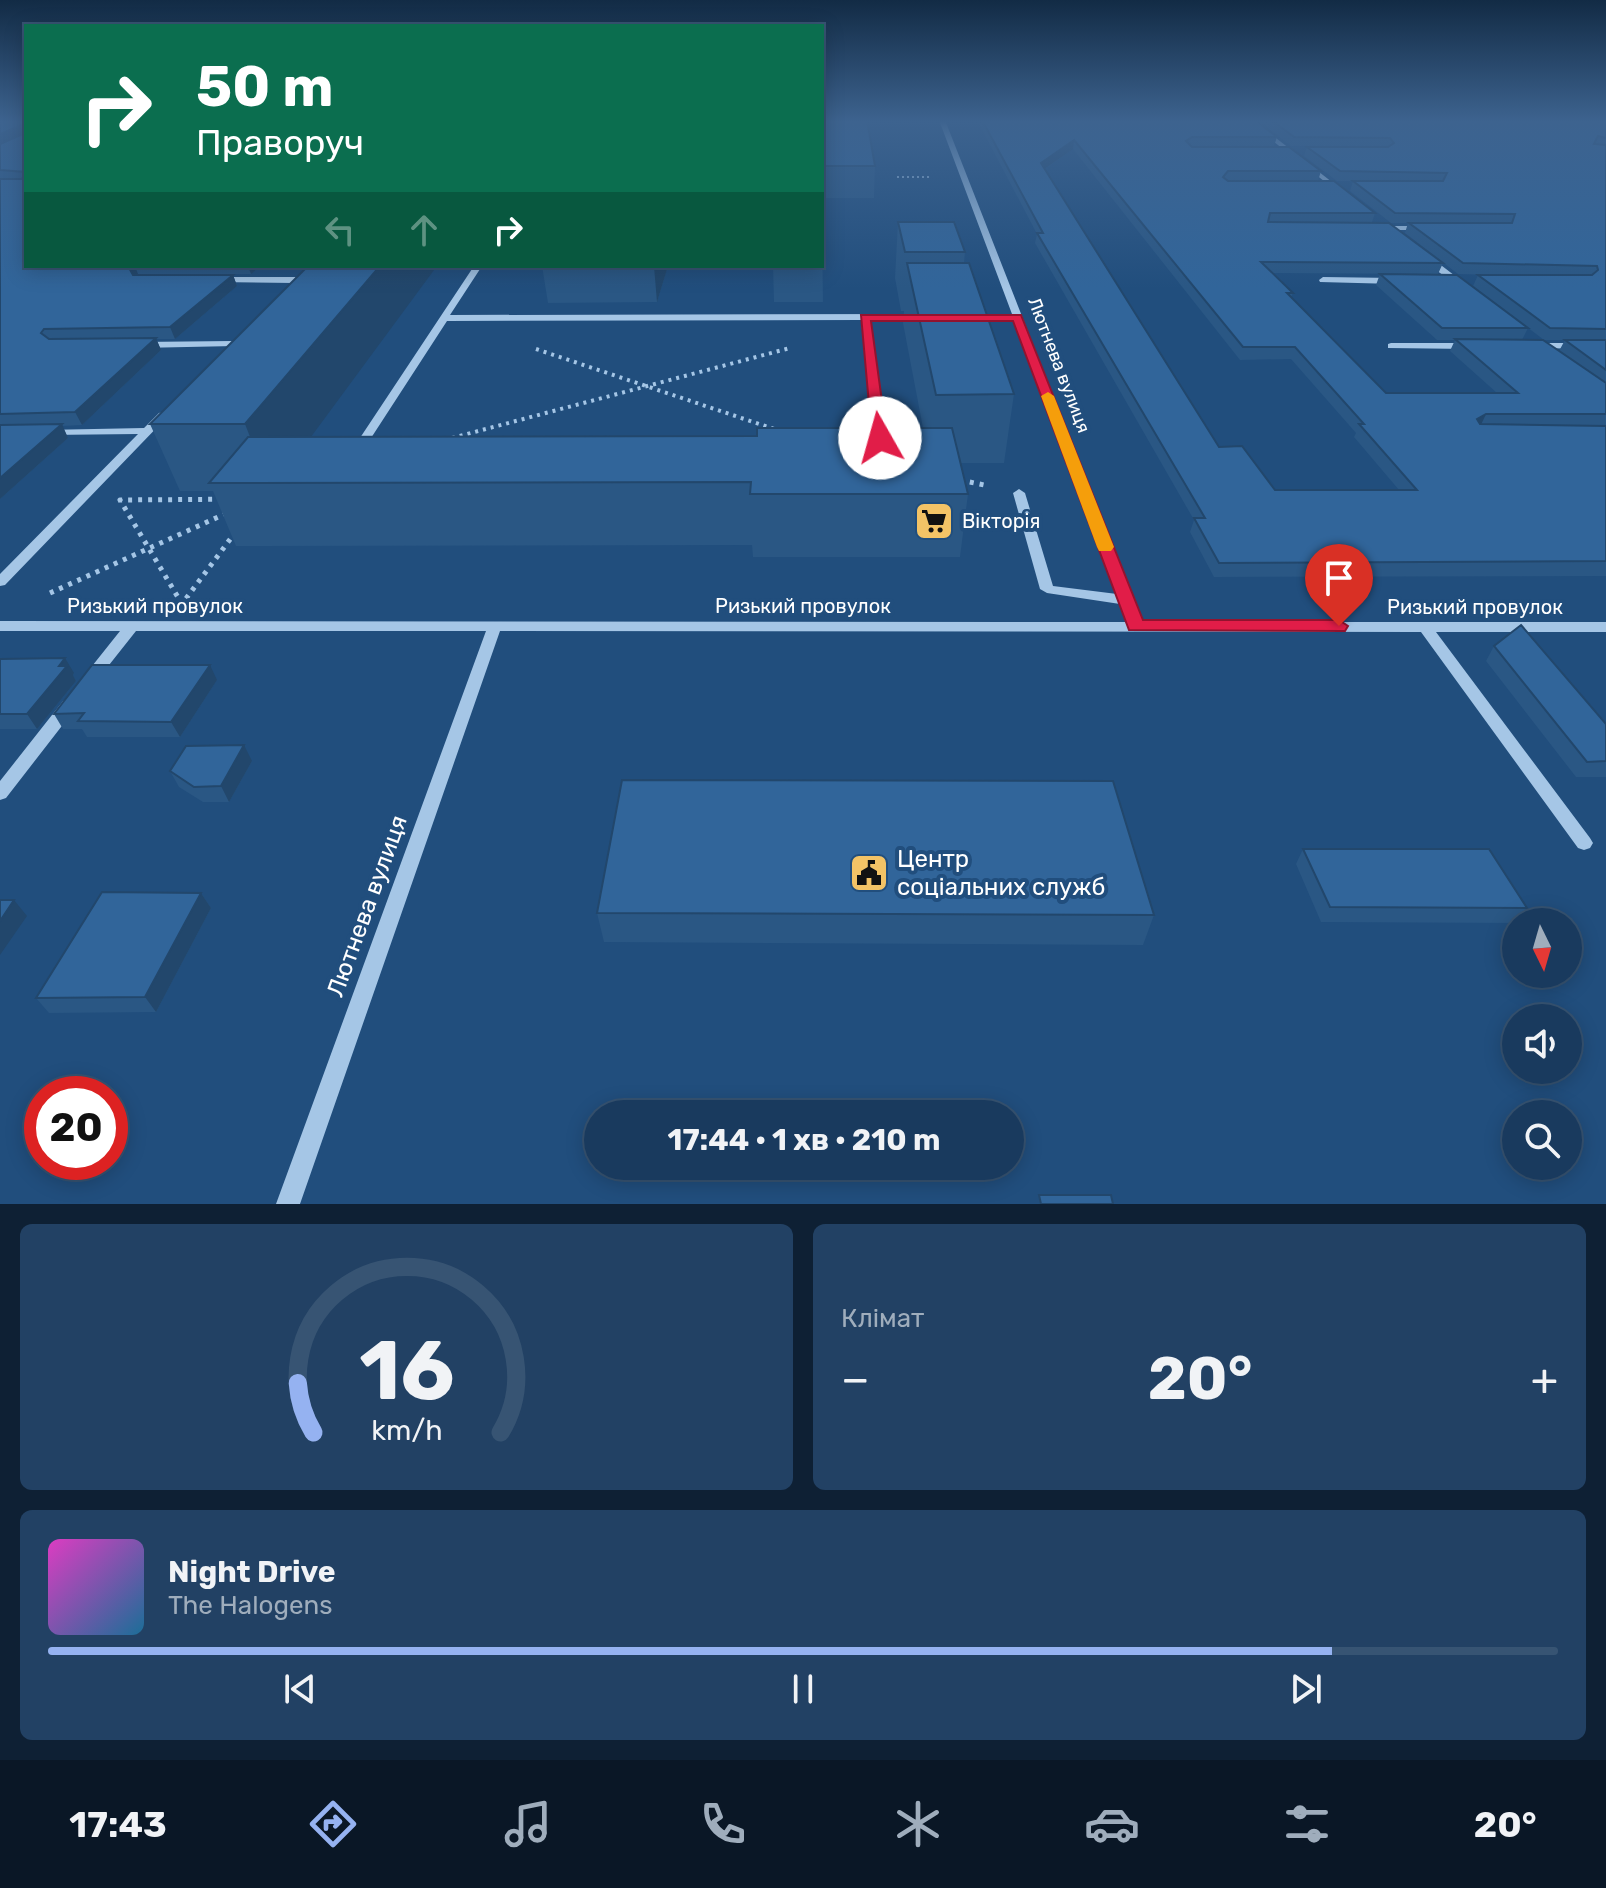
<!DOCTYPE html>
<html lang="uk">
<meta charset="utf-8">
<style>
body{margin:0;font-family:Rubik,sans-serif;background:#224164;color:#f1f3f6;height:100vh;display:flex;flex-direction:column;font-size:30px;white-space:nowrap}
*{box-sizing:border-box;margin:0}
p{font-size:26px;color:#9fadbc}
.icon{flex:none;width:44px;height:44px;fill:none;stroke:currentColor;stroke-width:2;stroke-linecap:round;stroke-linejoin:round}
.map{position:relative;height:1204px;overflow:hidden}
.sheet{display:flex;flex-direction:column;gap:20px;padding:20px;background:#0e2034;flex:1}
.sheet>*{flex:none}
.banner{position:absolute;left:24px;top:24px;width:800px;height:244px;border-radius:0px;box-shadow:0 4px 20px #0003,0 0 0 2px #375473;background:#0b6e4f;color:#fff;overflow:hidden}
.needle{width:52px;rotate:175deg}
.fabs{position:absolute;left:1502px;top:908px;display:grid;gap:16px}
.fabs a{display:grid;place-items:center;width:80px;height:80px;border-radius:50%;background:#193a5e;box-shadow:0 4px 20px #0003,0 0 0 2px #375473;font-size:40px}
.speed{position:absolute;left:24px;top:1076px;display:flex;gap:16px;font-size:40px;font-weight:700;text-align:center}
.speed>*{display:grid;place-content:center;width:104px;height:104px;border-radius:50%;background:#193a5e;box-shadow:0 4px 20px #0003,0 0 0 2px #375473;line-height:1}
.speed .limit{border:12px solid #d22;background:#fff;color:#111}
.pin{position:absolute;display:grid;place-items:center;width:68px;height:68px;color:#fff;margin:-82px -34px;border-radius:50% 50% 50% 0;rotate:-45deg;box-shadow:0 0 8px #0007}
.pin .icon{rotate:45deg}
.me{position:absolute;width:88px;margin:-44px;rotate:353deg;stroke-linejoin:round;filter:drop-shadow(0 0 6px #0008)}
.turn{display:flex;align-items:center;gap:28px;height:168px;padding:0 40px;font-size:36px}
.turn .icon{width:104px;height:104px;stroke-width:2.5}
.turn b{display:block;font-size:56px;line-height:68px}
.lanes{display:flex;align-items:center;height:76px;padding:0 40px;background:#0003;justify-content:center;gap:40px;direction:ltr}
.lanes .off{opacity:.35}
.big{font-size:60px;font-weight:700;line-height:1.1}
.sheet .widget{flex:1;display:flex;flex-direction:column;justify-content:center;gap:12px;min-width:0;padding:0 28px;border-radius:12px;background:#224164}
.sheet .dial{align-items:center;gap:0}
.dial svg{height:208px;overflow:visible;fill:none;stroke:#375473;stroke-width:7;stroke-linecap:round;text-anchor:middle}
.dial text{fill:#f1f3f6;stroke:none}
.song{display:flex;align-items:center;gap:24px}
.cover{width:96px;height:96px;border-radius:12px;background:linear-gradient(135deg,hsl(310 70% 55%),hsl(200 70% 35%))}
.played{height:8px;border-radius:4px;background:linear-gradient(90deg,#95b2f1 85%,#375473 85%)}
.keys{display:flex;justify-content:space-around;direction:ltr}
.heat{display:flex;justify-content:space-between;align-items:center;font-size:44px;direction:ltr}
.sheet .tiles{flex:1;display:grid;gap:20px;grid-template-columns:1fr 1fr}
.widget:last-child{grid-column:span 2}
.trip{position:absolute;left:584px;top:1100px;width:440px;height:80px;border-radius:40px;background:#193a5e;box-shadow:0 4px 20px #0003,0 0 0 2px #375473;font-weight:700;line-height:80px;text-align:center}
.tab-bar{display:flex;height:128px;justify-content:space-around;align-items:center;background:#0a1726;color:#9fadbc}
.tab-bar .icon{width:56px;height:56px}
.tab-bar .current{color:#95b2f1}
.tab-bar b{font-size:36px;color:#f1f3f6}
.map>svg:first-child{display:block}
.lines{fill:none;stroke-linecap:round;stroke-linejoin:round}
.path-far2{stroke:#a5c6e6;stroke-width:2;stroke-dasharray:2 3;stroke-linecap:butt}
.path-far1{stroke:#a5c6e6;stroke-width:4;stroke-dasharray:3 5;stroke-linecap:butt}
.path{stroke:#a5c6e6;stroke-width:5;stroke-dasharray:4 6;stroke-linecap:butt}
.minor{fill:#a5c6e6;fill-rule:evenodd}
.wall{fill:#2a5784;fill-rule:evenodd}
.shaded-wall{fill:#22476c}
.building{fill:#31659a;stroke:#22476c;stroke-width:2;fill-rule:evenodd}
.route{fill:#e11d48;stroke:#92132f;stroke-width:2}
.slow{fill:#f59e0b}
.labels{text-anchor:middle;dominant-baseline:central;stroke-width:8;stroke-linejoin:round;paint-order:stroke}
.far-street-label{font-size:18px;fill:#fff;stroke:#214e7d}
.poi-label{font-size:20px;fill:#fff;stroke:#214e7d;text-anchor:start}
.street-label{font-size:20px;fill:#fff;stroke:#214e7d}
.near-poi-label{font-size:24px;fill:#fff;stroke:#214e7d;text-anchor:start}
.near-street-label{font-size:24px;fill:#fff;stroke:#214e7d}
</style>
<div class="map">
<svg width="1606" height="1204" viewBox="0 0 1606 1204">
<rect width="100%" height="100%" fill="#214e7d"/>
<g class="lines">
<path class="path-far2" d="M 897,177 L 932,177"/>
<path class="path-far1" d="M 536,349 L 777,430
M 452,438 L 790,348"/>
<path class="path" d="M 960,480 L 989,486
M 260,499 L 182,604 L 120,500 Z
M 50,593 L 227,513"/>
<path class="minor" d="M 939,120 L 945,120 L 1142,622 L 1606,622 L 1606,632 L 1436,632 L 1590,838 L 1593,843 L 1590,848 L 1584,850 L 1578,848 L 1421,632 L 500,631 L 300,1204 L 276,1204 L 486,631 L 136,631 L 94,684 L 84,684 L 81,680 L 120,631 L 0,631 L 0,621 L 1127,622 L 1120,604 L 1047,593 L 1040,589 L 1013,493 L 1019,489 L 1025,493 L 1053,586 L 1117,594 L 1014,320 L 969,320 L 964,317 L 969,314 L 1012,314 Z
M 1246,120 L 1253,120 L 1342,190 L 1342,192 L 1338,192 Z
M 1378,226 L 1425,226 L 1429,228 L 1425,230 L 1375,230 L 1375,226 Z
M 1423,256 L 1429,256 L 1467,285 L 1467,289 L 1461,289 L 1423,260 Z
M 474,266 L 482,266 L 450,315 L 920,314 L 925,317 L 920,320 L 870,320 L 886,445 L 880,448 L 874,445 L 861,320 L 447,321 L 360,455 L 352,455 L 350,453 Z
M 219,277 L 295,277 L 299,280 L 295,283 L 216,282 L 216,278 Z
M 1323,277 L 1395,278 L 1399,281 L 1395,284 L 1320,282 L 1319,280 Z
M 232,341 L 237,344 L 235,346 L 139,348 L 134,345 L 139,342 Z
M 1391,343 L 1470,343 L 1475,346 L 1470,349 L 1388,348 L 1388,344 Z
M 1535,343 L 1606,343 L 1606,349 L 1532,348 L 1532,344 Z
M 163,412 L 168,415 L 167,417 L 5,585 L 0,586 L 0,574 L 138,434 L 48,435 L 42,432 L 44,430 L 144,428 L 159,413 Z
M 69,699 L 75,701 L 77,705 L 75,709 L 6,798 L 0,800 L 0,781 L 63,701 Z"/>
</g>
<path class="wall" d="M 0,120 L 26,120 L 26,266 L 261,266 L 251,274 L 137,275 L 233,275 L 237,286 L 175,339 L 156,339 L 161,350 L 82,425 L 62,426 L 68,438 L 0,499 Z
M 822,120 L 875,166 L 874,198 L 822,198 Z
M 977,120 L 1255,120 L 1277,137 L 1274,146 L 1191,146 L 1321,171 L 1318,181 L 1375,213 L 1372,222 L 1443,263 L 1438,274 L 1272,273 L 1293,293 L 1291,297 L 1386,393 L 1497,393 L 1450,351 L 1455,340 L 1437,340 L 1376,285 L 1380,274 L 1528,328 L 1522,340 L 1559,351 L 1565,340 L 1544,340 L 1473,286 L 1478,275 L 1495,275 L 1458,274 L 1405,233 L 1408,223 L 1391,223 L 1350,191 L 1353,181 L 1355,181 L 1337,181 L 1304,156 L 1307,147 L 1387,146 L 1291,146 L 1258,120 L 1606,120 L 1606,576 L 1214,577 L 1190,532 L 1194,520 L 1035,243 L 1037,234 ZM 1073,149 L 1240,360 L 1291,359 L 1356,433 L 1354,437 L 1399,490 L 1275,490 L 1219,447 L 1045,169 Z
M 822,221 L 823,302 L 774,302 L 773,266 L 822,266 Z
M 898,222 L 965,252 L 964,263 L 1014,394 L 1004,463 L 960,463 L 968,494 L 960,557 L 753,557 L 752,545 L 236,546 L 213,491 L 180,491 L 150,424 L 308,266 L 311,437 L 757,436 L 923,428 L 903,323 L 904,311 L 901,311 L 895,278 Z
M 542,266 L 668,266 L 657,302 L 548,303 Z
M 1494,646 L 1606,724 L 1606,777 L 1576,777 L 1486,661 Z
M 0,659 L 74,673 L 73,675 L 76,681 L 37,729 L 0,729 Z
M 217,680 L 180,737 L 87,737 L 82,729 L 63,729 L 54,714 Z
M 252,761 L 229,802 L 203,802 L 179,787 L 170,771 Z
M 1303,849 L 1527,908 L 1516,923 L 1321,922 L 1296,864 Z
M 201,893 L 211,908 L 156,1012 L 49,1013 L 36,998 Z
M 597,913 L 1154,915 L 1143,945 L 604,942 Z"/>
<path class="shaded-wall" d="M 21,125 L 25,133 L 0,145 L 0,134 Z
M 1074,140 L 1073,149 L 1040,172 L 1041,163 Z
M 128,266 L 135,266 L 138,274 L 132,278 Z
M 248,266 L 261,266 L 251,274 Z
M 380,266 L 437,266 L 277,483 L 268,483 L 245,424 Z
M 654,266 L 668,266 L 657,302 Z
M 233,275 L 237,286 L 175,339 L 170,327 Z
M 156,338 L 161,350 L 82,425 L 75,412 Z
M 1486,414 L 1480,427 L 1477,419 Z
M 62,424 L 68,438 L 0,499 L 0,478 Z
M 65,658 L 74,673 L 73,675 L 76,681 L 37,729 L 27,714 Z
M 210,665 L 217,680 L 180,737 L 171,722 Z
M 244,745 L 252,761 L 229,802 L 221,786 Z
M 201,893 L 211,908 L 156,1012 L 145,997 Z
M 14,900 L 27,916 L 0,955 L 0,921 Z"/>
<path class="building" d="M 0,120 L 26,120 L 26,266 L 128,266 L 133,275 L 233,275 L 170,327 L 44,329 L 41,333 L 49,339 L 156,338 L 75,412 L 0,414 L 0,179 L 22,179 L 25,172 L 0,170 L 0,144 L 23,134 L 25,127 L 21,125 L 0,134 Z
M 822,120 L 867,120 L 875,166 L 822,166 Z
M 982,120 L 1255,120 L 1277,137 L 1192,137 L 1186,141 L 1192,147 L 1289,147 L 1321,171 L 1228,171 L 1223,177 L 1228,181 L 1334,181 L 1375,213 L 1270,213 L 1268,222 L 1389,223 L 1443,263 L 1261,262 L 1293,293 L 1287,293 L 1386,393 L 1518,393 L 1455,339 L 1543,340 L 1606,383 L 1606,414 L 1486,414 L 1477,419 L 1480,424 L 1606,426 L 1606,561 L 1219,563 L 1194,518 L 1205,518 L 1037,233 L 1043,233 ZM 1074,140 L 1243,347 L 1295,347 L 1364,424 L 1359,424 L 1417,490 L 1275,490 L 1242,446 L 1219,447 L 1041,163 Z
M 1272,120 L 1606,120 L 1606,138 L 1598,136 L 1594,144 L 1606,145 L 1606,329 L 1550,328 L 1478,275 L 1592,275 L 1598,270 L 1597,266 L 1463,263 L 1409,223 L 1512,223 L 1515,214 L 1395,213 L 1353,181 L 1443,181 L 1447,173 L 1340,171 L 1307,147 L 1388,147 L 1394,143 L 1390,138 L 1294,137 Z
M 822,221 L 824,264 L 822,264 Z
M 898,222 L 954,222 L 965,252 L 905,252 Z
M 907,263 L 969,263 L 1014,394 L 936,395 Z
M 308,266 L 380,266 L 245,424 L 150,424 Z
M 1380,274 L 1457,275 L 1528,328 L 1442,328 Z
M 1565,340 L 1606,340 L 1606,370 Z
M 62,424 L 0,478 L 0,425 Z
M 757,428 L 952,428 L 968,494 L 750,494 L 751,482 L 209,483 L 248,437 L 757,436 Z
M 1521,625 L 1606,724 L 1606,761 L 1587,762 L 1494,646 Z
M 65,658 L 59,666 L 67,666 L 27,714 L 0,714 L 0,659 Z
M 92,665 L 210,665 L 171,722 L 78,721 L 84,713 L 54,714 Z
M 244,745 L 221,786 L 194,787 L 170,771 L 186,746 Z
M 622,780 L 1113,781 L 1154,915 L 597,913 Z
M 1303,849 L 1489,849 L 1527,908 L 1330,907 Z
M 102,892 L 201,893 L 145,997 L 36,998 Z
M 0,900 L 14,900 L 0,921 Z
M 1039,1195 L 1111,1195 L 1113,1204 L 1041,1204 Z"/>
<linearGradient id="sky" x2="0" y2="1"><stop stop-color="#122b45"/><stop offset="0.42" stop-color="#3d638f"/><stop offset="1" stop-color="#3d638f" stop-opacity="0"/></linearGradient>
<rect width="1606" height="289" fill="url(#sky)"/>
<path class="route" d="M 861,315 L 1021,315 L 1143,620 L 1339,620 L 1348,626 L 1345,631 L 1129,630 L 1013,321 L 871,321 L 887,438 L 880,442 L 872,438 Z"/>
<path class="slow" d="M 1048,392 L 1054,396 L 1114,547 L 1111,551 L 1099,551 L 1097,547 L 1041,396 Z"/>
<defs>
<g id="supermarket-square" transform="scale(2)"><rect x="-9" y="-9" width="18" height="18" rx="4" fill="#f3c366" stroke="#214e7d"/><path d="M-6-5.5h2.5l.6 2H6L4.5 2H-2.5L-4.4-4H-6ZM-1.5 3.2a1.3 1.3 0 1 0 .1 0ZM3 3.2a1.3 1.3 0 1 0 .1 0Z" fill="#111"/></g>
<g id="civic-square" transform="scale(2)"><rect x="-9" y="-9" width="18" height="18" rx="4" fill="#f3c366" stroke="#214e7d"/><path d="M-.6-6.5H3V-4.5H.6V-3L4-1V1h2V6H-6V1h2V-1L-.6-3ZM-1.2 2.5V6h2.4V2.5Z" fill="#111"/></g>
</defs>
<g fill-rule="evenodd">
<use href="#supermarket-square" x="934" y="521"/>
<use href="#civic-square" x="869" y="873"/>
</g>
<g class="labels">
<g class="far-street-label">
<text transform="translate(1059 365) rotate(69)">Лютнева вулиця</text>
</g>
<g class="poi-label">
<text x="962" y="521">Вікторія</text>
</g>
<g class="street-label">
<text x="155" y="606">Ризький провулок</text>
<text x="803" y="606">Ризький провулок</text>
<text x="1475" y="607">Ризький провулок</text>
</g>
<g class="near-poi-label">
<text x="897" y="859">Центр<tspan x="897" dy="28">соціальних служб</tspan></text>
</g>
<g class="near-street-label">
<text transform="translate(367 906) rotate(-70)">Лютнева вулиця</text>
</g>
</g>
</svg>
<div class="fabs">
<a><svg class="needle" viewBox="-14 -14 28 28"><path d="M0-13l5 13h-10z" fill="#e53935"/><path d="M0 13l5-13h-10z" fill="#9fadbc"/></svg></a>
<a><svg class="icon" aria-label="sound" viewBox="0 0 24 24"><path d="M4 9h4l5-4v14l-5-4H4zM17 9q2 3 0 6"/></svg></a>
<a><svg class="icon" aria-label="search" viewBox="0 0 24 24"><circle cx="10" cy="10" r="6"/><path d="M15 15l6 6"/></svg></a>
</div>
<div class="speed"><div class="limit">20</div></div>
<div class="pin" style="left:1339px;top:626px;background:#d93025"><svg class="icon" aria-label="arrive" viewBox="0 0 24 24"><path d="M6 21V4h12l-3 4 3 4H6"/></svg></div>
<svg class="me" style="left:880px;top:438px" viewBox="-20 -20 40 40"><circle r="19" fill="#fff"/><path d="M0-13L10 11 0 6-10 11z" fill="#e11d48"/></svg>
<div class="trip">17:44 · 1 хв · 210 m</div>
<div class="banner">
<div class="turn"><svg class="icon" aria-label="right" viewBox="0 0 24 24"><path d="M7 20v-9h11M14 6l5 5-5 5"/></svg><div><b>50 m</b>Праворуч</div></div>
<div class="lanes"><svg class="icon off" aria-label="left" viewBox="0 0 24 24"><path d="M17 20v-9H6M10 6l-5 5 5 5"/></svg><svg class="icon off" aria-label="ahead" viewBox="0 0 24 24"><path d="M12 20V5M6 11l6-6 6 6"/></svg><svg class="icon" aria-label="right" viewBox="0 0 24 24"><path d="M7 20v-9h11M14 6l5 5-5 5"/></svg></div>
</div>
</div>
<section class="sheet">
<div class="tiles">
<div class="widget dial"><svg viewBox="0 0 100 80">
<path d="M14 69A42 42 0 1 1 86 69"/>
<path d="M14 69A42 42 0 0 1 8 50" stroke="#95b2f1"/>
<text x="50" y="56" font-size="32" font-weight="700">16</text>
<text x="50" y="72" font-size="11">km/h</text>
</svg></div>
<div class="widget"><p>Клімат</p>
<div class="heat"><a>−</a><b class="big">20°</b><a>+</a></div>
</div>
<div class="widget">
<div class="song"><i class="cover"></i><div><b>Night Drive</b><p>The Halogens</p></div></div>
<div class="played"></div>
<div class="keys"><svg class="icon" aria-label="previous" viewBox="0 0 24 24"><path d="M18 5L8 12l10 7zM5 5v14"/></svg><svg class="icon" aria-label="pause" viewBox="0 0 24 24"><path d="M8 5v14M16 5v14"/></svg><svg class="icon" aria-label="next" viewBox="0 0 24 24"><path d="M6 5l10 7-10 7zM19 5v14"/></svg></div>
</div>
</div>
</section>
<nav class="tab-bar">
<b>17:43</b>
<svg class="icon current" aria-label="directions" viewBox="0 0 24 24"><path d="M12 3l9 9-9 9-9-9zM9 14v-3h6M13 9l2 2-2 2"/></svg>
<svg class="icon" aria-label="music" viewBox="0 0 24 24"><path d="M9 18V5l10-2v13"/><circle cx="6" cy="18" r="3"/><circle cx="16" cy="16" r="3"/></svg>
<svg class="icon" aria-label="phone" viewBox="0 0 24 24"><path d="M5 4h4l2 5-3 2q2 4 5 5l2-3 5 2v4C11 20 4 13 5 4z"/></svg>
<svg class="icon" aria-label="climate" viewBox="0 0 24 24"><path d="M12 3v18M4 7l16 10M4 17L20 7"/></svg>
<svg class="icon" aria-label="car" viewBox="0 0 24 24"><path d="M5 17H2v-5l4-1 3-4h7l3 4 3 1v5h-3M9 17h6M6 11h13"/><circle cx="7" cy="17" r="2"/><circle cx="17" cy="17" r="2"/></svg>
<svg class="icon" aria-label="filters" viewBox="0 0 24 24"><path d="M4 7h16M4 17h16"/><circle cx="9" cy="7" r="2"/><circle cx="15" cy="17" r="2"/></svg>
<b>20°</b>
</nav>
